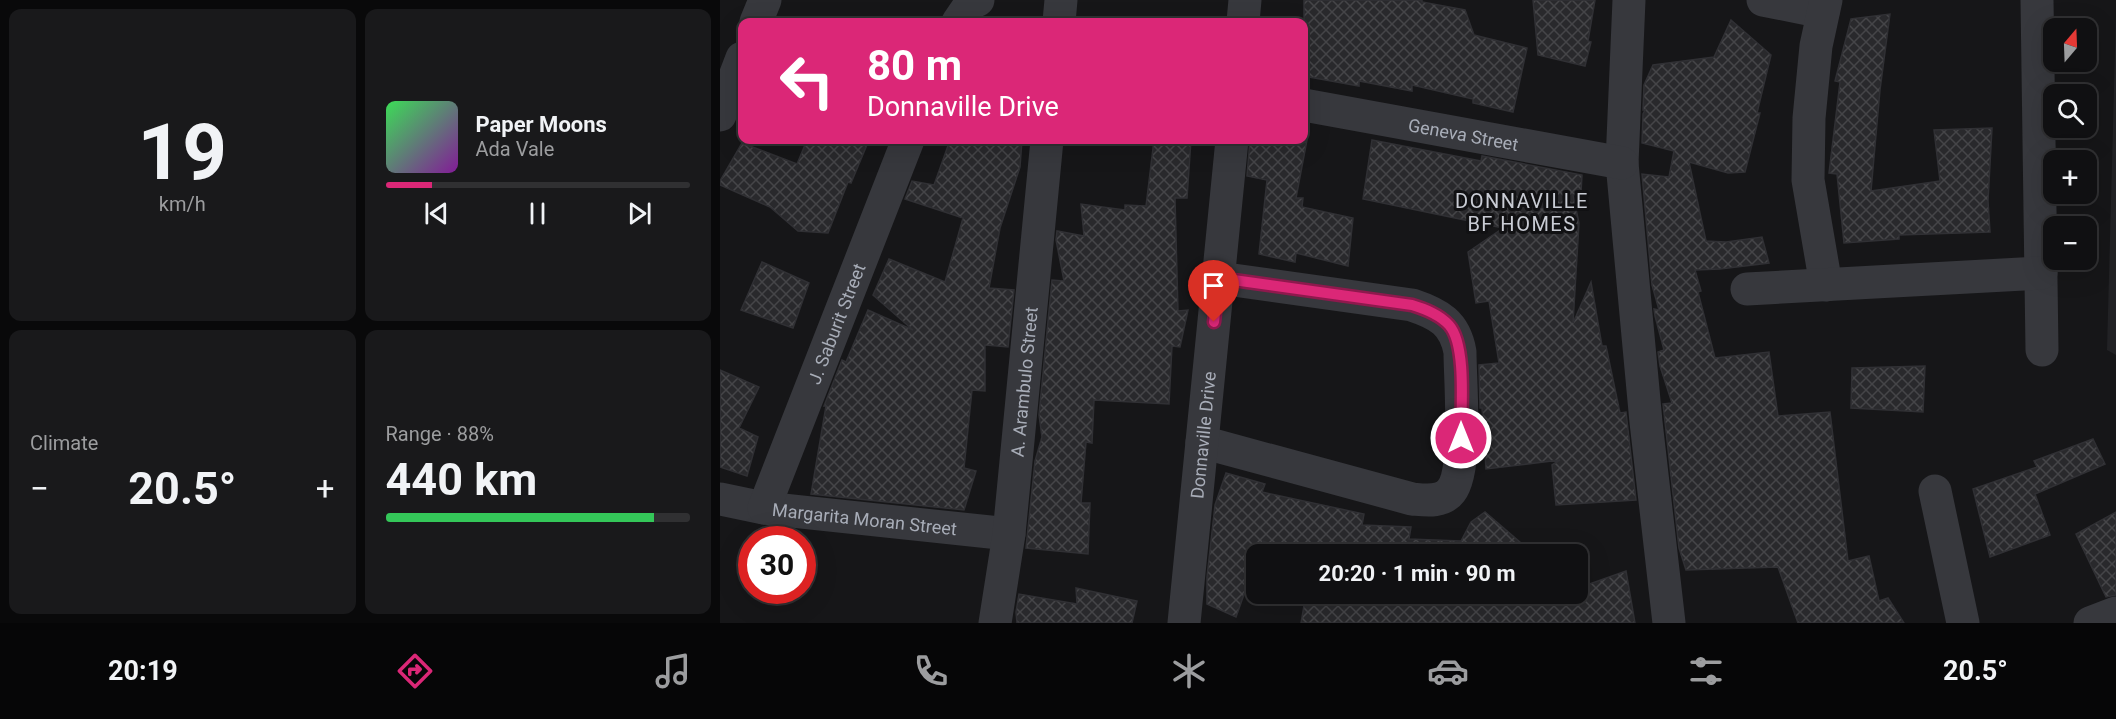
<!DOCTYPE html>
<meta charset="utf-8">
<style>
body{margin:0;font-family:Roboto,sans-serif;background:#19191b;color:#f1f3f6;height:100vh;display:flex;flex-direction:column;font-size:22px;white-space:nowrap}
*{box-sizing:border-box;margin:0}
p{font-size:20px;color:#9c9d9f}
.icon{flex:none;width:33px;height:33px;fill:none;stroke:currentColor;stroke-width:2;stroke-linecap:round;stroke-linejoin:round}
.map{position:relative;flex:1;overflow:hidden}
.panel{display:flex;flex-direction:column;gap:9px;padding:9px;background:#09090a;width:720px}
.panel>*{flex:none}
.hud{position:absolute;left:18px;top:18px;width:570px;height:126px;border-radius:12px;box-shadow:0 6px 24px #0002,0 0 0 2px #303032;background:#db2777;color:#fff;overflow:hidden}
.needle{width:39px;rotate:19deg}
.tools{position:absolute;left:1323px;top:18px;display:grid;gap:12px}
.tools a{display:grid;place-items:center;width:54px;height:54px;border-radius:12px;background:#101012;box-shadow:0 6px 24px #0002,0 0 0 2px #303032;font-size:30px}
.speed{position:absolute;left:18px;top:526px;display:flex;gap:12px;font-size:30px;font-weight:700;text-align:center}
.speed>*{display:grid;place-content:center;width:78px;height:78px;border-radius:50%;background:#101012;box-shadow:0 6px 24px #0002,0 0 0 2px #303032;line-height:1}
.speed .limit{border:9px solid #d22;background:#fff;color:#111}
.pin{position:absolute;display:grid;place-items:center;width:51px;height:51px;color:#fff;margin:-62px -26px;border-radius:50% 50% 50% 0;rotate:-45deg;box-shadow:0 0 6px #0007}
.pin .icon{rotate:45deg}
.me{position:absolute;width:66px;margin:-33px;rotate:0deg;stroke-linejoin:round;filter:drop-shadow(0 0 4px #0008)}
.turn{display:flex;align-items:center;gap:21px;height:126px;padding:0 30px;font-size:27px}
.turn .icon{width:78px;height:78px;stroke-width:2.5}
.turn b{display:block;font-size:42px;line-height:51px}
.big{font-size:45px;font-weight:700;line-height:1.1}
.panel .widget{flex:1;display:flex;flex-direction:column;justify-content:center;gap:9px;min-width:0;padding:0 21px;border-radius:12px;background:#19191b}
.panel .dial{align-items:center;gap:0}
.dial b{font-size:78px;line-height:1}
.song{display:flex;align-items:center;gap:18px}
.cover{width:72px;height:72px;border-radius:9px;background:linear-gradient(135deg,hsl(130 70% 55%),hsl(290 70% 35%))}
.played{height:6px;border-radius:3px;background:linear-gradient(90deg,#db2777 15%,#303032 15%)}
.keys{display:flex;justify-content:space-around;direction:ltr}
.heat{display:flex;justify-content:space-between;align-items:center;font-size:33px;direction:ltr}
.charge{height:9px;border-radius:4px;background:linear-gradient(90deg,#34c759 88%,#303032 0)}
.panel .tiles{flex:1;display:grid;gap:9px;grid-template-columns:repeat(2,1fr)}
.trip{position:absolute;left:526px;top:544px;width:342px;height:60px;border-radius:12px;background:#101012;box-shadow:0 6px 24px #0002,0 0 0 2px #303032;font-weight:700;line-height:60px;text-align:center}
.dock{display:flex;height:96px;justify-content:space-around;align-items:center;background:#060607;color:#9c9d9f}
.dock .icon{width:42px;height:42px}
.dock .current{color:#db2777}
.dock b{font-size:27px;color:#f1f3f6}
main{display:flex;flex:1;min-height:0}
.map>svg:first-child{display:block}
.built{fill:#222225}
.building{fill:url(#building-cross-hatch);stroke:#303034;stroke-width:1.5}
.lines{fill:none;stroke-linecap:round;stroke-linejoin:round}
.street{stroke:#37383d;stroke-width:33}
.route-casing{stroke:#8e194d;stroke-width:15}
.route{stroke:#db2777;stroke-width:10}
.labels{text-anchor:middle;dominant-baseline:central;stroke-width:6;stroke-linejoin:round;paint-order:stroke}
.street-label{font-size:18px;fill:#a8adb8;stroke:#111113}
.neighbourhood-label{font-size:20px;letter-spacing:1.5px;fill:#c9ccd4;stroke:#111113}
</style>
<main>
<section class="panel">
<div class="tiles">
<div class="widget dial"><b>19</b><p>km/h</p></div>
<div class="widget">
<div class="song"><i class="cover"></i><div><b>Paper Moons</b><p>Ada Vale</p></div></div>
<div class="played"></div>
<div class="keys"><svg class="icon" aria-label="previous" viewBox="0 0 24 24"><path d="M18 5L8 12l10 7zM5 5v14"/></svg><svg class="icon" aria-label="pause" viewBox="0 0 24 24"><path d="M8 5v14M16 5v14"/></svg><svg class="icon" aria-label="next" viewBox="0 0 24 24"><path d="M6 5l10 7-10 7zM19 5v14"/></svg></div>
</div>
<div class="widget"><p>Climate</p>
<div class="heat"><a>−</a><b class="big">20.5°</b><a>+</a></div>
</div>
<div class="widget"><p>Range · 88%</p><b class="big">440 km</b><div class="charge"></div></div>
</div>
</section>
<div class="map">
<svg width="1396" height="623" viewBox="0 0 1396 623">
<defs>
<pattern id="building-cross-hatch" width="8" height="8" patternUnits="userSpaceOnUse" patternTransform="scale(1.5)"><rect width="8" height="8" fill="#29292c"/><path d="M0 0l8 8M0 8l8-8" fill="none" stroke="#454548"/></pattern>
</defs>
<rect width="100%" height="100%" fill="#161618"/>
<path class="built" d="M 1396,14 L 1396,355 L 1387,350 Z"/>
<path class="building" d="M 584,0 L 702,0 L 702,2 L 745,10 L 754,35 L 807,48 L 793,112 L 753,103 L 753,99 L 692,85 L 692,91 L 639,81 L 639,86 L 584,76 Z
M 813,0 L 875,0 L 868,41 L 871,42 L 865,66 L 818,55 Z
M 1170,14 L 1160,90 L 1151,191 L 1220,181 L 1214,130 L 1272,128 L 1268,201 L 1270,232 L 1179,235 L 1179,239 L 1124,243 L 1117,174 L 1109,173 L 1120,82 L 1115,81 L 1131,19 Z
M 1011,20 L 1051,55 L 1037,113 L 1040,113 L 1025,172 L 1008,173 L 969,162 L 986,241 L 1006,242 L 1042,237 L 1049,263 L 1000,269 L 975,270 L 981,291 L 978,292 L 995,358 L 1049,352 L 1058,416 L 1110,412 L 1128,561 L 1149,556 L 1159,601 L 1168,598 L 1184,623 L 1078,623 L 1058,567 L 966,570 L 959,548 L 943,404 L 952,403 L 940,366 L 938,352 L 944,350 L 935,316 L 934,309 L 939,310 L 932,285 L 922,174 L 949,177 L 954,151 L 922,143 L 923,114 L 925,110 L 923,110 L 924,85 L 933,65 L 994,57 Z
M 87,140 L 149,140 L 131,183 L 128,182 L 108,233 L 78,231 L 50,207 L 0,185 L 0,181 L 22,143 L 77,164 Z
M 230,140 L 302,140 L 300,167 L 280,228 L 269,288 L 294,290 L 288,347 L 265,345 L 265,391 L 252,390 L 244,468 L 256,471 L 244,510 L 91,494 L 106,406 L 104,406 L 122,360 L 126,362 L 148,310 L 193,330 L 153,295 L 169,259 L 225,282 L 243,218 L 185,199 L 192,181 L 214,185 Z
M 434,140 L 471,140 L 467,198 L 455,198 L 458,311 L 468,310 L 460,347 L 452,346 L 449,404 L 374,400 L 372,443 L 366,442 L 361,503 L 370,503 L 368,554 L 306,548 L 315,461 L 322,437 L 319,415 L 332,280 L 344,281 L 336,240 L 337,231 L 364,236 L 361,204 L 405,210 L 405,205 L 426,206 Z
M 530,140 L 587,140 L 576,198 L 583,198 L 582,207 L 633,218 L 628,266 L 576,253 L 575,262 L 539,254 L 547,180 L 527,176 Z
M 652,140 L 761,161 L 762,156 L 862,175 L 861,193 L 853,195 L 859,223 L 853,323 L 871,282 L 882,346 L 886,346 L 900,413 L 906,412 L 916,500 L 836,505 L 832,465 L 840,460 L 766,469 L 762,408 L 760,408 L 759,365 L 779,363 L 769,301 L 756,303 L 748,252 L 783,228 L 643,199 Z
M 42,262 L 89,283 L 73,328 L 21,310 Z
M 1205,366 L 1203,412 L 1131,408 L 1132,368 Z
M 0,370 L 39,387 L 19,428 L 38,437 L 27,476 L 0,467 Z
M 1373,439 L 1385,464 L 1315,494 L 1330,535 L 1270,557 L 1253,489 L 1317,467 L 1314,461 Z
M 506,473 L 545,484 L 542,492 L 644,514 L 642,525 L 691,527 L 689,539 L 741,541 L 751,522 L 765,512 L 815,555 L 578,555 L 543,541 L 516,617 L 487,604 L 487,577 L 495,505 Z
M 1396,512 L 1396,595 L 1386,597 L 1356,534 Z
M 906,571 L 915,623 L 581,623 L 586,594 L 858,594 L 858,588 Z
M 356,588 L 417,601 L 412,623 L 297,623 L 296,612 L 299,594 L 357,604 Z"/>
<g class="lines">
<g class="street">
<path d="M 909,0 L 902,163 L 926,422 L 949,623"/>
<path d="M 1043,0 L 1103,12"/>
<path d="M 1317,0 L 1322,350"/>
<path d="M 36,22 L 45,0"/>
<path d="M 238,22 L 251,3 L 258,0"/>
<path d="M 339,22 L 341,0"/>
<path d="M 523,22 L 525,0"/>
<path id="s1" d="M 584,105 L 902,163"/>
<path d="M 0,115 L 22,58"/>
<path d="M 1106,285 L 1088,180 L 1089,118 L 1096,46 L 1106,0"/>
<path d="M 1027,289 L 1321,273"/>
<path d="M 482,442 L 692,499 C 705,500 722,503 731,491 C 748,470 740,382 740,352 C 735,323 719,314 692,305 L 499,278"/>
<path d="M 1215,491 L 1243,623"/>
<path id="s2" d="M 0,499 L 44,508 L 289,534"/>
<path id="s3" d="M 44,508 L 188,140"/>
<path id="s4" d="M 275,623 L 289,534 L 327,140"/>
<path id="s5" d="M 464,623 L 512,140"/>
<path d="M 1370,623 L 1396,613"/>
</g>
</g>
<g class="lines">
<g class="route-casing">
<path id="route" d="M 494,322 L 499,278 L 692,305 C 705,309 719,314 729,325 C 747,345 741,410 741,438"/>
</g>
<use href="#route" class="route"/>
</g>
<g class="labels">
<g class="street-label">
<text stroke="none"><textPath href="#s1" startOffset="162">Geneva Street</textPath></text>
<text stroke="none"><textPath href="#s3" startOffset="198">J. Saburit Street</textPath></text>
<text stroke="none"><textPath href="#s4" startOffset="243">A. Arambulo Street</textPath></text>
<text stroke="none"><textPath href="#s5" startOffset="189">Donnaville Drive</textPath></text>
<text stroke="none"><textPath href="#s2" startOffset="146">Margarita Moran Street</textPath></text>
</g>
<g class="neighbourhood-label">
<text x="802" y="201">DONNAVILLE<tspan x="802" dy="23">BF HOMES</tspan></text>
</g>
</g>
</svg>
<div class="tools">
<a><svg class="needle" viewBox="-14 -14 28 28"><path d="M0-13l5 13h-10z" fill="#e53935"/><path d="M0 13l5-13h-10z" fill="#9c9d9f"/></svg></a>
<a><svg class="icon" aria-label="search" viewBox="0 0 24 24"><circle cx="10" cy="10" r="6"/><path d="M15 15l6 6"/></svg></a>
<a>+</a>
<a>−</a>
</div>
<div class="speed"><div class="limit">30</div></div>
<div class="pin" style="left:494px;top:322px;background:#d93025"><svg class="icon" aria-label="arrive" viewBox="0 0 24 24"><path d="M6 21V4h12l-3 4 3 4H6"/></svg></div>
<svg class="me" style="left:741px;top:438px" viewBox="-20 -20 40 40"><circle r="17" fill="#db2777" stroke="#fff" stroke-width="3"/><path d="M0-11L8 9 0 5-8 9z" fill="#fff"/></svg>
<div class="trip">20:20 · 1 min · 90 m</div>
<div class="hud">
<div class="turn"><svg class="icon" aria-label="left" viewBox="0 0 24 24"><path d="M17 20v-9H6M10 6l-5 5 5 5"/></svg><div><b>80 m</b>Donnaville Drive</div></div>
</div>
</div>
</main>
<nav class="dock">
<b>20:19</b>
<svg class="icon current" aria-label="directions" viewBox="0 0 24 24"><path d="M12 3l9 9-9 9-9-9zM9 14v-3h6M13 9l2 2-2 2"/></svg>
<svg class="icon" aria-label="music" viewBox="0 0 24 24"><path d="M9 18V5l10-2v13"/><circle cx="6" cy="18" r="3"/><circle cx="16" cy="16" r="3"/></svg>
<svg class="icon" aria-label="phone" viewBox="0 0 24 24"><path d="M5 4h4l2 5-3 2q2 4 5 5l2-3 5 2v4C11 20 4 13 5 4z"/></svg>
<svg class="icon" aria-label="climate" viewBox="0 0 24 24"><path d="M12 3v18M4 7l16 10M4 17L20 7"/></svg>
<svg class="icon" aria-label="car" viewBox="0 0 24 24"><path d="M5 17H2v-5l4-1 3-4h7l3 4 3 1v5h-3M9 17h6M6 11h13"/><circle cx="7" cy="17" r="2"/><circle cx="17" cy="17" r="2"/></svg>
<svg class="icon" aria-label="filters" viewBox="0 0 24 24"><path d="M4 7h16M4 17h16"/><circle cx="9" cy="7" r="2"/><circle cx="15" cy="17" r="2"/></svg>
<b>20.5°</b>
</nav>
